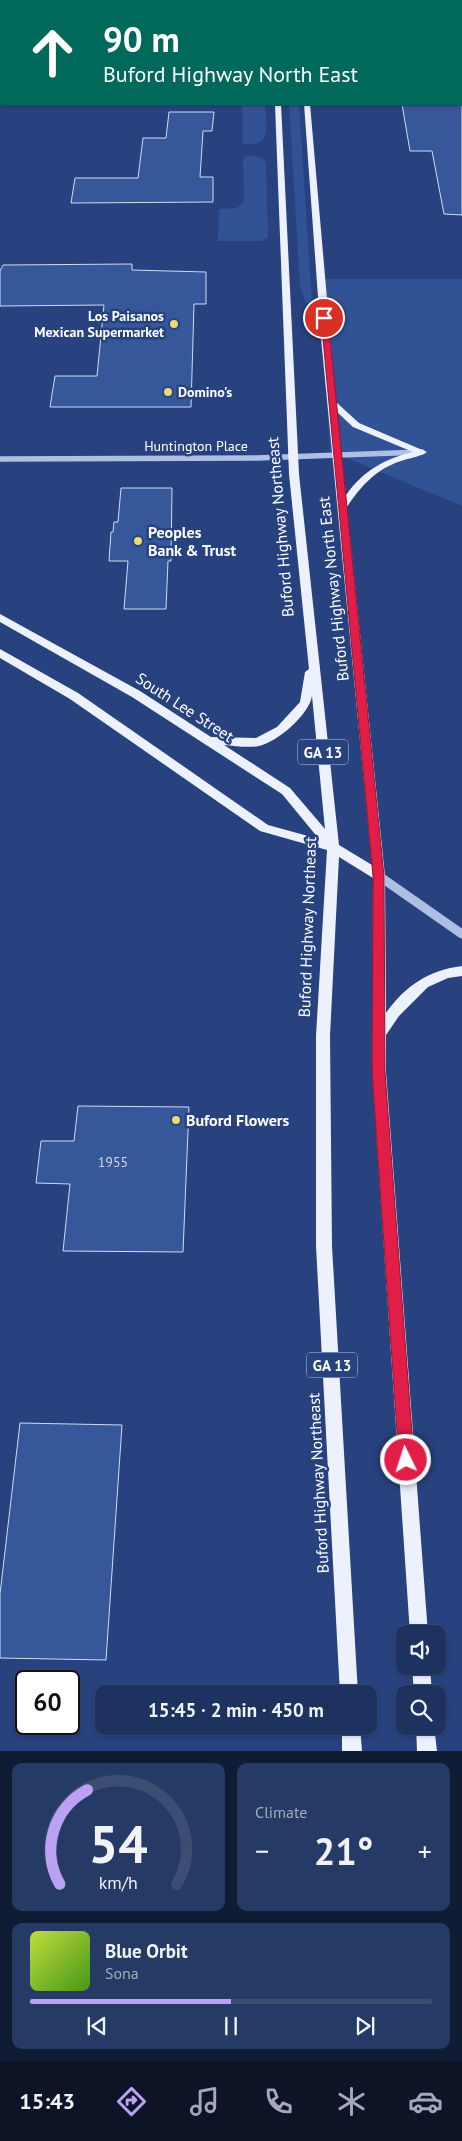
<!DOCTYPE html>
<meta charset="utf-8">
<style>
body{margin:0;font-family:"PT Sans",sans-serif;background:#253a64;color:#f1f3f6;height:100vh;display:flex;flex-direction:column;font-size:19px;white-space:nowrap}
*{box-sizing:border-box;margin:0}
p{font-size:16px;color:#a0aabc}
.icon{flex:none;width:28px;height:28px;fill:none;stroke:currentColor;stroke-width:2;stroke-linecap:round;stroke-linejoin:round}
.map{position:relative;height:1751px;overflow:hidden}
.sheet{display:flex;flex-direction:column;gap:12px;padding:12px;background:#101c34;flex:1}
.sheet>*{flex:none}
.guide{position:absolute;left:0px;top:0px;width:462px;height:105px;box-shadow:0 1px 4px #0004,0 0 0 1px #3b4d73;background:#00695c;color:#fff;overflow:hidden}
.tools{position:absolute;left:396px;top:1625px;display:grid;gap:10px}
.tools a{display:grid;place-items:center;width:50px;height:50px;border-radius:10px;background:#1d325e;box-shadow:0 1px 4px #0004,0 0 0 1px #3b4d73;font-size:25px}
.speed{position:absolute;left:15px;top:1670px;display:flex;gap:10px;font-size:25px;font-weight:700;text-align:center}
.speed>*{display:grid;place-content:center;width:65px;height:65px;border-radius:50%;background:#1d325e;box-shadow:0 1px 4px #0004,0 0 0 1px #3b4d73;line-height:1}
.speed .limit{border:2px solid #111;border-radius:8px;background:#fff;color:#111}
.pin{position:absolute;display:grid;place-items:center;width:42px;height:42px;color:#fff;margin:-21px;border:2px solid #fff;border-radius:50%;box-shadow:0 1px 5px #0007}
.me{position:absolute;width:55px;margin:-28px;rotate:356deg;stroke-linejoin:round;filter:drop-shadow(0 0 4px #0008)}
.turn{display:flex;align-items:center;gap:18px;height:105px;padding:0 20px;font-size:22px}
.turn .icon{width:65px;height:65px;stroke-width:2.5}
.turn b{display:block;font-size:35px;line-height:42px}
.big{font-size:38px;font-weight:700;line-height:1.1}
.sheet .card{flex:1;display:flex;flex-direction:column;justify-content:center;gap:8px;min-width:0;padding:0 18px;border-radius:10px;background:#253a64}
.sheet .dial{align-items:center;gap:0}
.dial svg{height:130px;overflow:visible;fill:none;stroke:#3b4d73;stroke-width:7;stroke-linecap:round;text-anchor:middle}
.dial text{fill:#f1f3f6;stroke:none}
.song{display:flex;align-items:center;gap:15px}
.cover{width:60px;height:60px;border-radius:8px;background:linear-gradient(135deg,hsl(70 70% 55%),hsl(100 70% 35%))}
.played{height:5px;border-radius:2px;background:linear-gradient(90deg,#bca0f2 50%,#3b4d73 50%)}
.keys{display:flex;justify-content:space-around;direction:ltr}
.heat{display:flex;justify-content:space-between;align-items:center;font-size:28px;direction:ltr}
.sheet .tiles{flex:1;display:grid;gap:12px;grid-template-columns:1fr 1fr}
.card:last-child{grid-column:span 2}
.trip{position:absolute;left:95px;top:1685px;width:282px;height:50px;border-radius:10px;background:#1d325e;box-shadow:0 1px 4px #0004,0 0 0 1px #3b4d73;font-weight:700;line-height:50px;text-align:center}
.menu{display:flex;height:80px;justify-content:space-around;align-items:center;background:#0c1426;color:#a0aabc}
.menu .icon{width:35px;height:35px}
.menu .active{color:#bca0f2}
.menu b{font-size:22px;color:#f1f3f6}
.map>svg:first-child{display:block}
.green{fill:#315295}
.building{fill:#37579b;stroke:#cfdcf4}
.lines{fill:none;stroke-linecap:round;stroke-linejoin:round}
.minor-far1{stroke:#adbfe5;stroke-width:5.5}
.minor{stroke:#adbfe5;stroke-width:9}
.major{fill:#edf1fd;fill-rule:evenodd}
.route{fill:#e11d48;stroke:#92132f}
.poi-dot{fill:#edd972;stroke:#27427e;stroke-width:2}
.labels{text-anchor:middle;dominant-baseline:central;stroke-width:5;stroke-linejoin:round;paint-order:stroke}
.far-poi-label{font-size:14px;font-weight:bold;fill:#fff;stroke:#27427e;text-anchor:end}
.far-street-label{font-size:14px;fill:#fff;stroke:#27427e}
.number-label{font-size:14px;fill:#cdd5e6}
.shield{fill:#27427e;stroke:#bec6d8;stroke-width:1}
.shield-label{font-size:15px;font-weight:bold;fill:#fff}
.street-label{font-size:16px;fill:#fff;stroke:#27427e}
.poi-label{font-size:16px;font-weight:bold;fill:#fff;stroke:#27427e;text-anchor:start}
</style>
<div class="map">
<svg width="462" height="1751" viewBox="0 0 462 1751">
<rect width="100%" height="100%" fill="#27427e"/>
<path class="green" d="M 242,104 L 265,104 C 266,124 273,148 243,144 Z
M 289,104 L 299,104 L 312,303 L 306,303 L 300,286 Z
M 251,155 L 261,158 L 266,162 L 268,237 L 261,241 L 218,241 L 219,209 L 237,208 L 244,202 L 243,157 Z
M 319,279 L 462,279 L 462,506 L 330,451 Z"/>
<path class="building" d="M 402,104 L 462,104 L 462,215 L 444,214 L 432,151 L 410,151 Z
M 169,112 L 214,112 L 212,131 L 203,131 L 200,177 L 213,177 L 213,202 L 71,203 L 75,178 L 138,178 L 143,138 L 166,138 Z
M 132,264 L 132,270 L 206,272 L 206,304 L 194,304 L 191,407 L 50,407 L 55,376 L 97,376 L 104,305 L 0,306 L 0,271 L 3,265 Z
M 121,488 L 172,488 L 171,561 L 168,561 L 166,609 L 124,609 L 128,561 L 109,561 L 111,532 L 113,532 L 114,522 L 118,522 Z
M 78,1106 L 189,1107 L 183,1252 L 63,1251 L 70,1184 L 36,1183 L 41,1141 L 74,1141 Z
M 20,1423 L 122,1425 L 106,1660 L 0,1658 L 0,1594 Z"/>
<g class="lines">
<path class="minor-far1" d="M 0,459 L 257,458 L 422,452"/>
<path class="minor" d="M 379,876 L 462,934"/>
<path class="major" d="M 270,0 L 276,0 L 276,1 L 270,1 Z
M 296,0 L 302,0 L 303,1 L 297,1 Z
M 275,104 L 281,104 L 299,474 L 339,845 L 372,865 L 321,338 L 304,104 L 310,104 L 336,402 L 359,423 L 427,452 C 420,457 409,458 401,461 C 376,469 361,486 347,507 L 385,876 L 386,1013 C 405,986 429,970 462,966 L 462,976 L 448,978 L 428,987 L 399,1016 L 386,1035 L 386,1072 L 428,1634 L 410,1634 L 372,1072 L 373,878 L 339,857 L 330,1036 L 332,1246 L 358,1694 L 340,1694 L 316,1246 L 316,1036 L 327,850 L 260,831 L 70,699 L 0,658 L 0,649 L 78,693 L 268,825 L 319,839 L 282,794 L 132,697 L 0,622 L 0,614 L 140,691 L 211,737 L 256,738 L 277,727 L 300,702 L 305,672 L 309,669 L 289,474 ZM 337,412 L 353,427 L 413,452 C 384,459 363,471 346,495 ZM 312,696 L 325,829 L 290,788 L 224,745 C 235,746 248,748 259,746 C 277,742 309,715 312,696 Z
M 412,1666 L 430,1666 L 432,1694 L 414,1694 Z
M 342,1726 L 360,1726 L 362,1751 L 342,1751 Z
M 416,1726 L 434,1726 L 437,1751 L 417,1751 Z"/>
</g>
<path class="route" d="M 321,317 L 328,318 L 384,876 L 385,1072 L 414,1460 L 412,1465 L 406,1468 L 401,1465 L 399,1460 L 372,1072 L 373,876 Z"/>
<g class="poi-dot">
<circle cx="174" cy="324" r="5"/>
<circle cx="168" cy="392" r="5"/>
<circle cx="138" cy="541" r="5"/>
<circle cx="176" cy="1120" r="5"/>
</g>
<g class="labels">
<g class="far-poi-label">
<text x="164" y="316">Los Paisanos<tspan x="164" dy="16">Mexican Supermarket</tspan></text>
<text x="178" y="392" text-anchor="start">Domino's</text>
</g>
<g class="far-street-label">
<text x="196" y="446">Huntington Place</text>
</g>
<g class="number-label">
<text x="113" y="1162">1955</text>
</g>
<g class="shield">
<rect x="298" y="739.5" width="50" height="25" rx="4"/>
<rect x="307" y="1352.5" width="50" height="25" rx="4"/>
</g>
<g class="shield-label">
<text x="323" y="752">GA 13</text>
<text x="332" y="1365">GA 13</text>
</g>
<g class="street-label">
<text transform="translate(280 527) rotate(-95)">Buford Highway Northeast</text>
<text transform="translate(333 589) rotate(-96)">Buford Highway North East</text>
<text transform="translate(185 707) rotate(33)">South Lee Street</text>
<text transform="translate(307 927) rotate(-88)">Buford Highway Northeast</text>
<text transform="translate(318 1483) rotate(-93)">Buford Highway Northeast</text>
</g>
<g class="poi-label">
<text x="148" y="532">Peoples<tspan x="148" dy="18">Bank &amp; Trust</tspan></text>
<text x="186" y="1120">Buford Flowers</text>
</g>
</g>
</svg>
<div class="tools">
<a><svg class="icon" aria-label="sound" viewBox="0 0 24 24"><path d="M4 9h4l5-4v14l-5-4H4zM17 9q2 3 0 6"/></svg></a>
<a><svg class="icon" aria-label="search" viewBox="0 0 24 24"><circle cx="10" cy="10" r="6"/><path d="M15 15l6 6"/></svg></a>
</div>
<div class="speed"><div class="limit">60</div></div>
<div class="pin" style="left:324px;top:318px;background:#d93025"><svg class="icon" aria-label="arrive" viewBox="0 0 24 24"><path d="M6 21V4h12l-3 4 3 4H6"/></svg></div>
<svg class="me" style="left:406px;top:1460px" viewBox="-20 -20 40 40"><circle r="17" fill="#e11d48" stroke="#fff" stroke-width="3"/><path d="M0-11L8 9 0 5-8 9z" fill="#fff"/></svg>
<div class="trip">15:45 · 2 min · 450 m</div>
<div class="guide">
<div class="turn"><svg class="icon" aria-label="ahead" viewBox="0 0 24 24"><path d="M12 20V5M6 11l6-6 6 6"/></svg><div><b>90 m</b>Buford Highway North East</div></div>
</div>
</div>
<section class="sheet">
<div class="tiles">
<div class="card dial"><svg viewBox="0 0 100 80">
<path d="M14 69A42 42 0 1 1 86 69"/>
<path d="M14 69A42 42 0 0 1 31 11" stroke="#bca0f2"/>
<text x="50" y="56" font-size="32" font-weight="700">54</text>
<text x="50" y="72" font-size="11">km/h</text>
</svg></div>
<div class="card"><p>Climate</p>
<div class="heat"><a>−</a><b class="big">21°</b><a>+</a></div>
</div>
<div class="card">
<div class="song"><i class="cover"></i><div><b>Blue Orbit</b><p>Sona</p></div></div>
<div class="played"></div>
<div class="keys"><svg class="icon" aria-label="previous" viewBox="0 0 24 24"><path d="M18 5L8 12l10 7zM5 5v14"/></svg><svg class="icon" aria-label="pause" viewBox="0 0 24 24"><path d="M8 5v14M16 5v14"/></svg><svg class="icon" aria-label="next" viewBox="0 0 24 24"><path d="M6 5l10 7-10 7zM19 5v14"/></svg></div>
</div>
</div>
</section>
<nav class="menu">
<b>15:43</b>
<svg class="icon active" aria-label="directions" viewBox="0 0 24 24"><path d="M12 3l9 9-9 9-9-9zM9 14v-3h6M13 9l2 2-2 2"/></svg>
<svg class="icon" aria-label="music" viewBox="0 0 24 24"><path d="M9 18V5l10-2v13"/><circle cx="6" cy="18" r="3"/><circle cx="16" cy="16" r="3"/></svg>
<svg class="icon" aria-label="phone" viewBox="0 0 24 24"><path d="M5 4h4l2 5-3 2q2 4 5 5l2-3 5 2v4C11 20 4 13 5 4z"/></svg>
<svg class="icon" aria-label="climate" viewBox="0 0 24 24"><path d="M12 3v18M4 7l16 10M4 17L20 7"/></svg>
<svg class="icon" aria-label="car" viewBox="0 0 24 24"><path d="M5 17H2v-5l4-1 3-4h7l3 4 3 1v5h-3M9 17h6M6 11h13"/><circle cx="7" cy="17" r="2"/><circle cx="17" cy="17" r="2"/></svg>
</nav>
